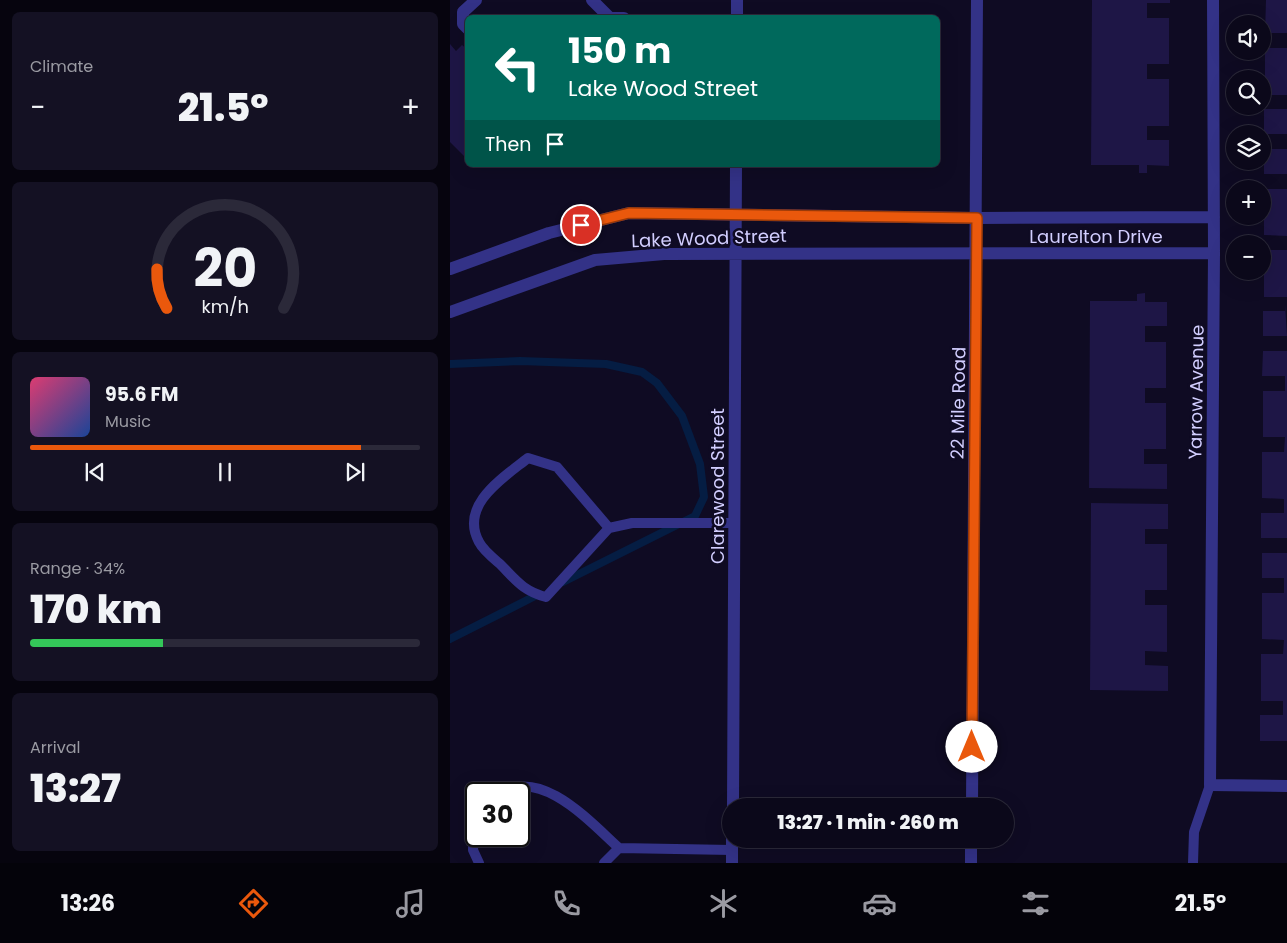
<!DOCTYPE html>
<meta charset="utf-8">
<style>
body{margin:0;font-family:Poppins,sans-serif;background:#141123;color:#f1f3f6;height:100vh;display:flex;flex-direction:column;font-size:19px;white-space:nowrap}
*{box-sizing:border-box;margin:0}
p{font-size:16px;color:#9a9aa2}
.icon{flex:none;width:28px;height:28px;fill:none;stroke:currentColor;stroke-width:2;stroke-linecap:round;stroke-linejoin:round}
.map{position:relative;flex:1;overflow:hidden}
.details{display:flex;flex-direction:column;gap:12px;padding:12px;background:#06040e;width:450px}
.details>*{flex:none}
.banner{position:absolute;left:15px;top:15px;width:475px;height:152px;border-radius:8px;box-shadow:0 5px 20px #0002,0 0 0 1px #2b2939;background:#00695c;color:#fff;overflow:hidden}
.controls{position:absolute;left:776px;top:15px;display:grid;gap:10px}
.controls a{display:grid;place-items:center;width:45px;height:45px;border-radius:50%;background:#0b081a;box-shadow:0 5px 20px #0002,0 0 0 1px #2b2939;font-size:25px}
.speed{position:absolute;left:15px;top:782px;display:flex;gap:10px;font-size:25px;font-weight:700;text-align:center}
.speed>*{display:grid;place-content:center;width:65px;height:65px;border-radius:50%;background:#0b081a;box-shadow:0 5px 20px #0002,0 0 0 1px #2b2939;line-height:1}
.speed .limit{border:2px solid #111;border-radius:8px;background:#fff;color:#111}
.pin{position:absolute;display:grid;place-items:center;width:42px;height:42px;color:#fff;margin:-21px;border:2px solid #fff;border-radius:50%;box-shadow:0 1px 5px #0007}
.me{position:absolute;width:55px;margin:-28px;rotate:0deg;stroke-linejoin:round;filter:drop-shadow(0 0 4px #0008)}
.turn{display:flex;align-items:center;gap:18px;height:105px;padding:0 20px;font-size:22px}
.turn .icon{width:65px;height:65px;stroke-width:2.5}
.turn b{display:block;font-size:35px;line-height:42px}
.then{display:flex;align-items:center;height:48px;padding:0 20px;background:#0003;gap:10px;font-size:19px}
.big{font-size:38px;font-weight:800;line-height:1.1}
.details .widget{flex:1;display:flex;flex-direction:column;justify-content:center;gap:8px;min-width:0;padding:0 18px;border-radius:8px;background:#141123}
.details .dial{align-items:center;gap:0}
.dial svg{height:130px;overflow:visible;fill:none;stroke:#2b2939;stroke-width:7;stroke-linecap:round;text-anchor:middle}
.dial text{fill:#f1f3f6;stroke:none}
.song{display:flex;align-items:center;gap:15px}
.cover{width:60px;height:60px;border-radius:8px;background:linear-gradient(135deg,hsl(340 70% 55%),hsl(220 70% 35%))}
.played{height:5px;border-radius:2px;background:linear-gradient(90deg,#ea580c 85%,#2b2939 85%)}
.keys{display:flex;justify-content:space-around;direction:ltr}
.heat{display:flex;justify-content:space-between;align-items:center;font-size:28px;direction:ltr}
.charge{height:8px;border-radius:4px;background:linear-gradient(90deg,#34c759 34%,#2b2939 0)}
.trip{position:absolute;left:272px;top:798px;width:292px;height:50px;border-radius:25px;background:#0b081a;box-shadow:0 5px 20px #0002,0 0 0 1px #2b2939;font-weight:800;line-height:50px;text-align:center}
.dock{display:flex;height:80px;justify-content:space-around;align-items:center;background:#04030a;color:#9a9aa2}
.dock .icon{width:35px;height:35px}
.dock .selected{color:#ea580c}
.dock b{font-size:22px;color:#f1f3f6}
main{display:flex;flex:1;min-height:0}
.map>svg:first-child{display:block}
.lines{fill:none;stroke-linecap:round;stroke-linejoin:round}
.stream{stroke:#051d43;stroke-width:8}
.building{fill:#1e1646}
.service{stroke:#333287;stroke-width:10}
.minor{stroke:#333287;stroke-width:12}
.route-casing{stroke:#983908;stroke-width:12}
.route{stroke:#ea580c;stroke-width:9}
.labels{text-anchor:middle;dominant-baseline:central;stroke-width:5;stroke-linejoin:round;paint-order:stroke}
.street-label{font-size:18px;fill:#d2ceff;stroke:#0f0b23}
</style>
<main>
<section class="details">
<div class="widget"><p>Climate</p>
<div class="heat"><a>−</a><b class="big">21.5°</b><a>+</a></div>
</div>
<div class="widget dial"><svg viewBox="0 0 100 80">
<path d="M14 69A42 42 0 1 1 86 69"/>
<path d="M14 69A42 42 0 0 1 8 45" stroke="#ea580c"/>
<text x="50" y="56" font-size="32" font-weight="700">20</text>
<text x="50" y="72" font-size="11">km/h</text>
</svg></div>
<div class="widget">
<div class="song"><i class="cover"></i><div><b>95.6 FM</b><p>Music</p></div></div>
<div class="played"></div>
<div class="keys"><svg class="icon" aria-label="previous" viewBox="0 0 24 24"><path d="M18 5L8 12l10 7zM5 5v14"/></svg><svg class="icon" aria-label="pause" viewBox="0 0 24 24"><path d="M8 5v14M16 5v14"/></svg><svg class="icon" aria-label="next" viewBox="0 0 24 24"><path d="M6 5l10 7-10 7zM19 5v14"/></svg></div>
</div>
<div class="widget"><p>Range · 34%</p><b class="big">170 km</b><div class="charge"></div></div>
<div class="widget"><p>Arrival</p><b class="big">13:27</b></div>
</section>
<div class="map">
<svg width="837" height="863" viewBox="0 0 837 863">
<rect width="100%" height="100%" fill="#0f0b23"/>
<g class="lines">
<path class="stream" d="M 0,364 L 70,361 L 156,364 L 192,372 L 207,383 L 232,416 L 250,464 L 254,497 L 245,516 L 113,582
M 0,639 L 89,594"/>
</g>
<path class="building" d="M 642,0 L 720,0 L 720,3 L 697,3 L 697,18 L 719,18 L 719,64 L 697,64 L 697,79 L 719,79 L 719,126 L 697,126 L 697,140 L 719,140 L 719,166 L 697,165 L 697,173 L 689,173 L 689,165 L 641,165 Z
M 816,0 L 837,0 L 837,33 L 815,33 Z
M 0,44 L 6,51 L 12,45 L 18,50 L 18,78 L 14,82 L 18,86 L 18,160 L 0,142 Z
M 815,48 L 837,48 L 837,95 L 815,95 Z
M 814,109 L 837,109 L 837,134 L 814,134 Z
M 814,149 L 837,149 L 837,174 L 814,174 Z
M 814,189 L 837,189 L 837,236 L 814,235 Z
M 814,250 L 837,250 L 837,297 L 814,297 Z
M 695,293 L 695,302 L 717,302 L 717,326 L 695,326 L 695,342 L 716,342 L 716,388 L 695,388 L 695,403 L 716,403 L 716,449 L 694,449 L 694,464 L 717,464 L 717,489 L 639,488 L 640,301 L 687,301 L 687,294 Z
M 835,304 L 837,336 L 813,336 L 813,311 L 835,311 Z
M 813,351 L 837,351 L 837,538 L 811,538 L 811,513 L 834,513 L 834,499 L 812,498 L 812,452 L 834,452 L 835,437 L 813,437 L 813,391 L 835,391 L 835,376 L 812,376 Z
M 641,503 L 718,504 L 718,529 L 695,529 L 695,544 L 717,544 L 717,590 L 695,590 L 695,605 L 717,605 L 717,652 L 695,651 L 695,665 L 718,666 L 718,691 L 640,690 Z
M 812,553 L 837,553 L 837,741 L 810,741 L 810,715 L 833,715 L 833,701 L 811,701 L 811,654 L 833,654 L 834,640 L 812,639 L 812,593 L 834,593 L 834,578 L 812,578 Z"/>
<g class="lines">
<path class="service" d="M 159,528 L 107,467 L 78,458 C 53,478 9,505 29,542 C 33,550 43,558 50,564 C 66,580 73,591 96,597 L 159,528 L 182,523 L 284,523
M 50,794 C 91,766 141,823 169,848 L 282,850
M 26,821 L 24,824 L 23,850 L 29,863
M 154,863 L 169,848
M 743,863 L 744,832 L 760,785"/>
<path class="minor" d="M 142,0 L 159,17
M 763,0 L 764,253 L 760,785 L 837,786
M 159,18 L 174,18
M 287,18 L 287,0
M 18,29 L 13,24 L 13,12 L 26,0
M 0,269 L 99,233 L 179,213 L 527,218 L 764,217
M 0,312 L 145,260 L 214,254 L 764,253
M 283,806 L 286,165
M 522,806 L 527,0
M 282,863 L 282,839
M 521,863 L 521,839"/>
</g>
<g class="lines">
<g class="route-casing">
<path id="route" d="M 131,225 L 179,213 L 527,218 L 522,747"/>
</g>
<use href="#route" class="route"/>
</g>
<g class="labels">
<g class="street-label">
<text x="646" y="236">Laurelton Drive</text>
<text transform="translate(259 238) rotate(-2)">Lake Wood Street</text>
<text transform="translate(746 392) rotate(-89)">Yarrow Avenue</text>
<text transform="translate(508 403) rotate(-89)">22 Mile Road</text>
<text transform="translate(267 486) rotate(-90)">Clarewood Street</text>
</g>
</g>
</svg>
<div class="controls">
<a><svg class="icon" aria-label="sound" viewBox="0 0 24 24"><path d="M4 9h4l5-4v14l-5-4H4zM17 9q2 3 0 6"/></svg></a>
<a><svg class="icon" aria-label="search" viewBox="0 0 24 24"><circle cx="10" cy="10" r="6"/><path d="M15 15l6 6"/></svg></a>
<a><svg class="icon" aria-label="layers" viewBox="0 0 24 24"><path d="M12 4l9 5-9 5-9-5zM3 14l9 5 9-5"/></svg></a>
<a>+</a>
<a>−</a>
</div>
<div class="speed"><div class="limit">30</div></div>
<div class="pin" style="left:131px;top:225px;background:#d93025"><svg class="icon" aria-label="arrive" viewBox="0 0 24 24"><path d="M6 21V4h12l-3 4 3 4H6"/></svg></div>
<svg class="me" style="left:522px;top:747px" viewBox="-20 -20 40 40"><circle r="19" fill="#fff"/><path d="M0-13L10 11 0 6-10 11z" fill="#ea580c"/></svg>
<div class="trip">13:27 · 1 min · 260 m</div>
<div class="banner">
<div class="turn"><svg class="icon" aria-label="left" viewBox="0 0 24 24"><path d="M17 20v-9H6M10 6l-5 5 5 5"/></svg><div><b>150 m</b>Lake Wood Street</div></div>
<div class="then">Then<svg class="icon" aria-label="arrive" viewBox="0 0 24 24"><path d="M6 21V4h12l-3 4 3 4H6"/></svg></div>
</div>
</div>
</main>
<nav class="dock">
<b>13:26</b>
<svg class="icon selected" aria-label="directions" viewBox="0 0 24 24"><path d="M12 3l9 9-9 9-9-9zM9 14v-3h6M13 9l2 2-2 2"/></svg>
<svg class="icon" aria-label="music" viewBox="0 0 24 24"><path d="M9 18V5l10-2v13"/><circle cx="6" cy="18" r="3"/><circle cx="16" cy="16" r="3"/></svg>
<svg class="icon" aria-label="phone" viewBox="0 0 24 24"><path d="M5 4h4l2 5-3 2q2 4 5 5l2-3 5 2v4C11 20 4 13 5 4z"/></svg>
<svg class="icon" aria-label="climate" viewBox="0 0 24 24"><path d="M12 3v18M4 7l16 10M4 17L20 7"/></svg>
<svg class="icon" aria-label="car" viewBox="0 0 24 24"><path d="M5 17H2v-5l4-1 3-4h7l3 4 3 1v5h-3M9 17h6M6 11h13"/><circle cx="7" cy="17" r="2"/><circle cx="17" cy="17" r="2"/></svg>
<svg class="icon" aria-label="filters" viewBox="0 0 24 24"><path d="M4 7h16M4 17h16"/><circle cx="9" cy="7" r="2"/><circle cx="15" cy="17" r="2"/></svg>
<b>21.5°</b>
</nav>
